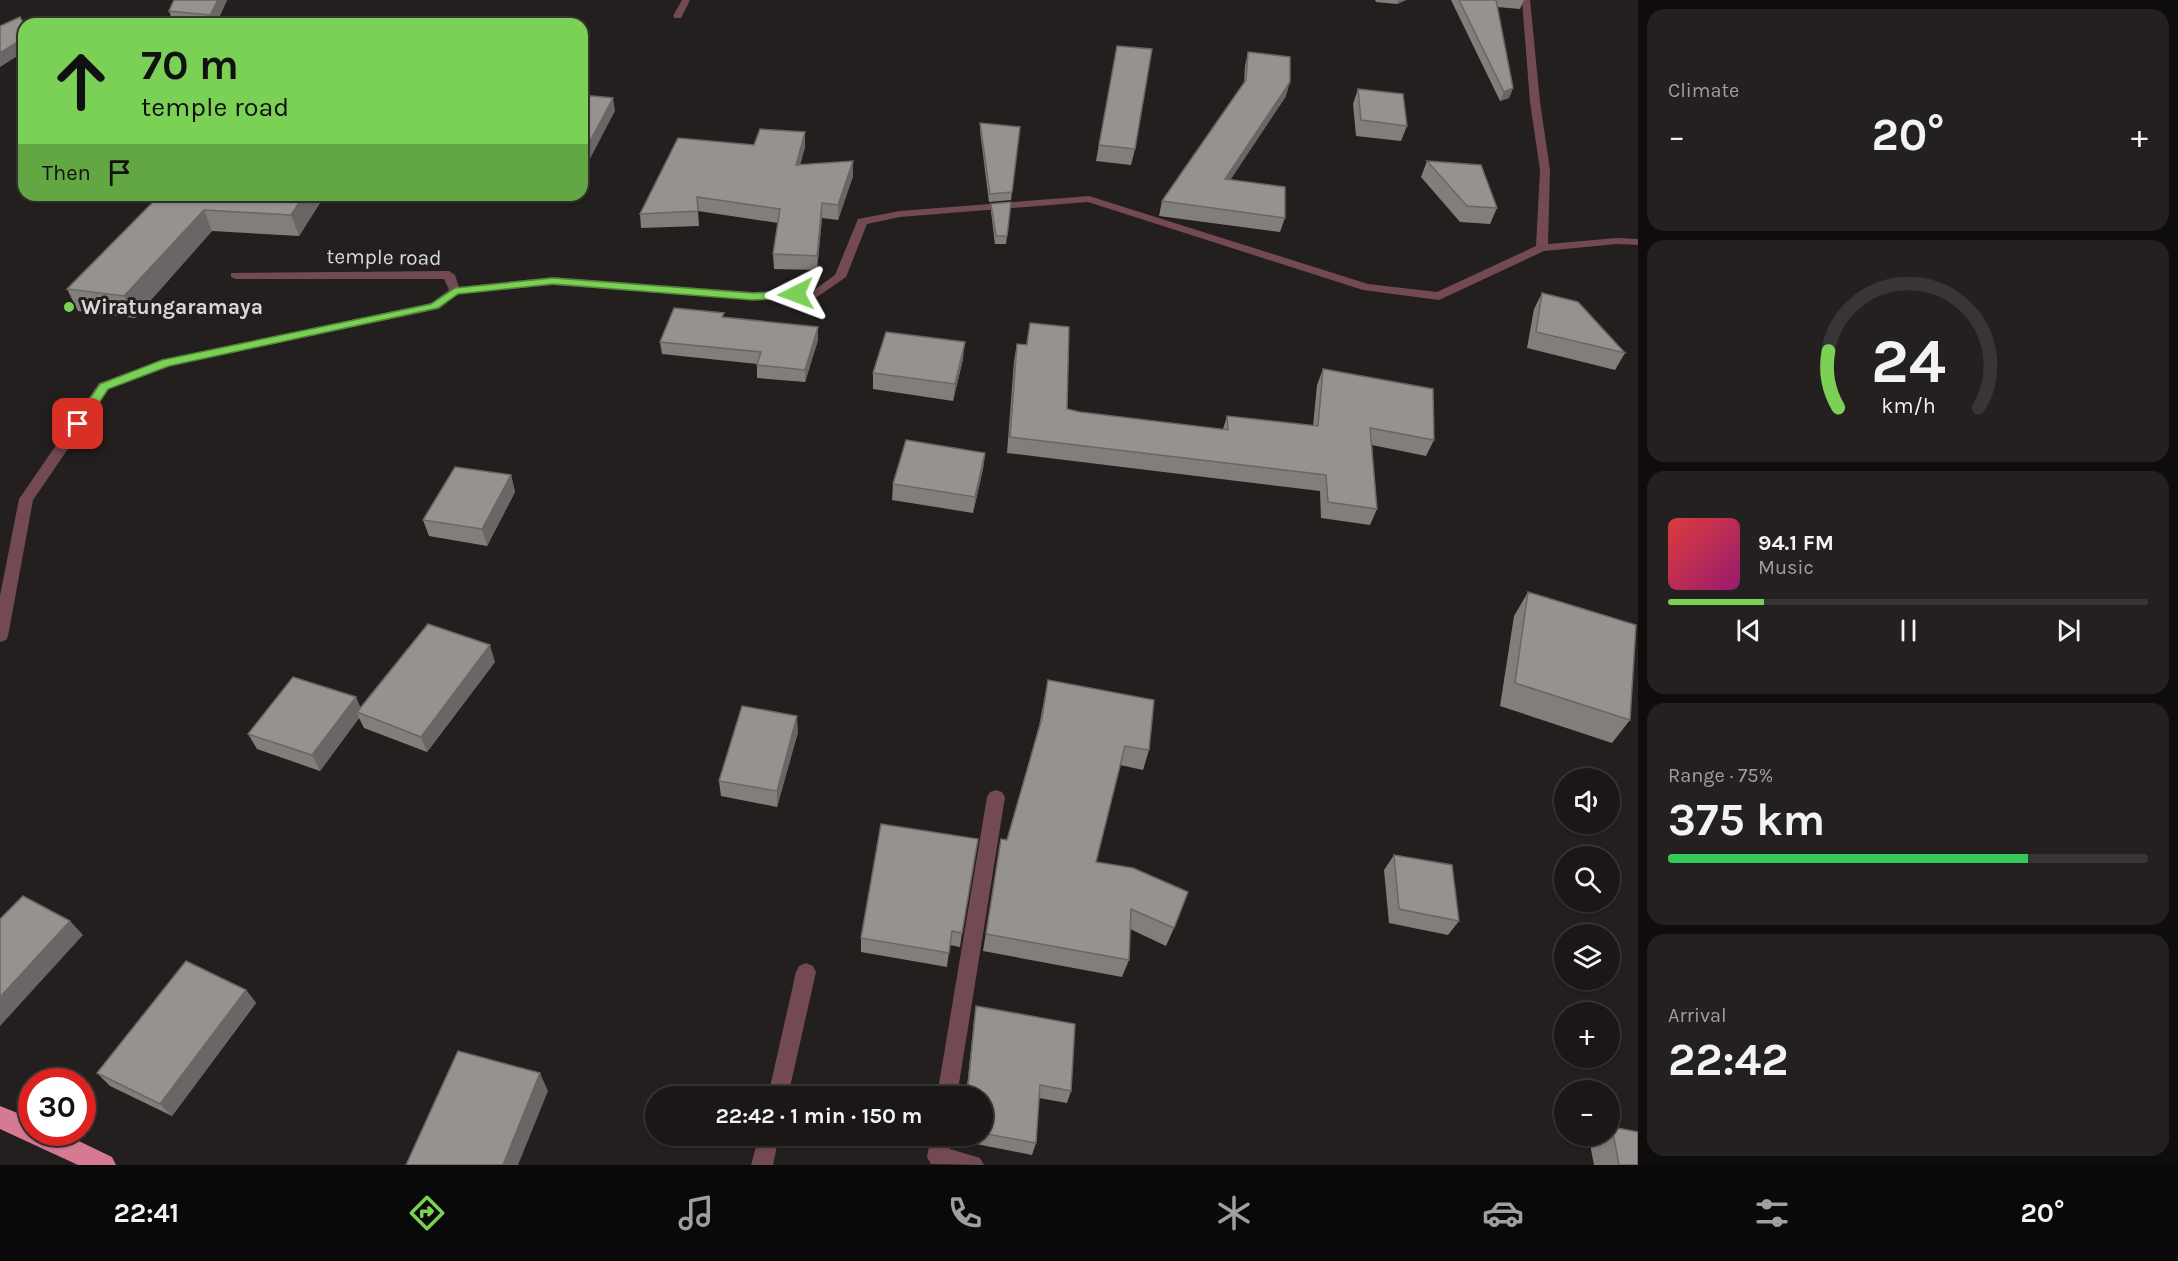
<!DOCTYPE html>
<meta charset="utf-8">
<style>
body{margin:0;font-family:Karla,sans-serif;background:#23201f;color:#f1f3f6;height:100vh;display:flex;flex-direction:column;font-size:22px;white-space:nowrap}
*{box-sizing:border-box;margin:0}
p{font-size:20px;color:#9f9fa1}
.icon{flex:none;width:33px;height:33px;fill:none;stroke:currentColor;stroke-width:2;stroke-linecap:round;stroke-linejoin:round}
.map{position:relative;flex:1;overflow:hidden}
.side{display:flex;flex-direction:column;gap:9px;padding:9px;background:#0e0d0c;width:540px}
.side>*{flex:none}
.banner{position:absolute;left:18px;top:18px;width:570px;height:183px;border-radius:18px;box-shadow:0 2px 4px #0004,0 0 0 2px #383635;background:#7bd155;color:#111;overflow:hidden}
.fabs{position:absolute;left:1554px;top:768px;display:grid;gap:12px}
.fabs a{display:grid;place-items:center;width:66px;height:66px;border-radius:50%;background:#1a1716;box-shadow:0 2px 4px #0004,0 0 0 2px #383635;font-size:30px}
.speed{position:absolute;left:18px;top:1068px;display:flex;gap:12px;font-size:30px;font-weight:700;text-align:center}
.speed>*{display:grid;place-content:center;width:78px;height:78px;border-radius:50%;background:#1a1716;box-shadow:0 2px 4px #0004,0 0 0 2px #383635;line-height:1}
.speed .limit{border:9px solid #d22;background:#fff;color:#111}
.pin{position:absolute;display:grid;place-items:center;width:51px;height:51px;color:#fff;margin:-26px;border-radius:12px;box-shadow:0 3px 9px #0006}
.me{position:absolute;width:66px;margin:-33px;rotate:267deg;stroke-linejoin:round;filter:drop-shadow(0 0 4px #0008)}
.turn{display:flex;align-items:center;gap:21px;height:126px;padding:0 24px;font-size:27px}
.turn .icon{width:78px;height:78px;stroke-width:2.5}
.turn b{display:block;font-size:42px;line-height:51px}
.then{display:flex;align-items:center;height:57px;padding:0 24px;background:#0003;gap:12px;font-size:22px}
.big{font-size:45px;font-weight:700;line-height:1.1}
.side .tile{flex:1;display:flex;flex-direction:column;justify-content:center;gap:9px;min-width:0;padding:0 21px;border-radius:18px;background:#23201f}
.side .dial{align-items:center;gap:0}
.dial svg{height:156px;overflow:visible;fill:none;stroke:#383635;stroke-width:7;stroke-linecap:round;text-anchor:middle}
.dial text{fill:#f1f3f6;stroke:none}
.song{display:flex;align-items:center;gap:18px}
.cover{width:72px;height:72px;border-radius:9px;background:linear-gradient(135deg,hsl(0 70% 55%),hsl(320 70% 35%))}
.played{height:6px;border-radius:3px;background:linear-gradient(90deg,#7bd155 20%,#383635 20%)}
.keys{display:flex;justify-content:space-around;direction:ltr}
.heat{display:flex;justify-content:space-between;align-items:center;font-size:33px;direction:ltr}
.charge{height:9px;border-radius:4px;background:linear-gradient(90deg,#34c759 75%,#383635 0)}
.trip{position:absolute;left:645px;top:1086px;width:348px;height:60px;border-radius:30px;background:#1a1716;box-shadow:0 2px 4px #0004,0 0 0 2px #383635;font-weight:700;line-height:60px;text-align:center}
.dock{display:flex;height:96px;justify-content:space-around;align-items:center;background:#0a0909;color:#9f9fa1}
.dock .icon{width:42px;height:42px}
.dock .selected{color:#7bd155}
.dock b{font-size:27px;color:#f1f3f6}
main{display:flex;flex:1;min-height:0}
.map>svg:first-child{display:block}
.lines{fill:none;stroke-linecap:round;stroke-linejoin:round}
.minor{fill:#734a54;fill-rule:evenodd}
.trunk{fill:#d67a92;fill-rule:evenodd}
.wall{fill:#817e7c}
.shaded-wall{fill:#696665}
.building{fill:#969290;stroke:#696665;stroke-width:1.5}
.route{fill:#7bd155;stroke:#508837;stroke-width:1.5}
.poi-dot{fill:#7bd155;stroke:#221f1e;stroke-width:2}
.labels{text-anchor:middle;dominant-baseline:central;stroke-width:6;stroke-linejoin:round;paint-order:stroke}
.street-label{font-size:21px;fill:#dbd9d8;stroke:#221f1e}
.poi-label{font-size:21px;font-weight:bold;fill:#dbd9d8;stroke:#221f1e;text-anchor:start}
</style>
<main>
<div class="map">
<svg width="1638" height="1165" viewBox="0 0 1638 1165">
<rect width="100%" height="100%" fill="#221f1e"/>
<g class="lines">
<path class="minor" d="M 682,0 L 690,0 L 681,18 L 675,18 L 673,16 Z
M 1522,0 L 1530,0 L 1540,102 L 1550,170 L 1548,244 L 1617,238 L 1638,239 L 1638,245 L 1617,244 L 1544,251 L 1439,300 L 1363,290 L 1088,202 L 900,217 L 867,224 L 846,277 L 817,297 L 753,300 L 553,285 L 458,294 L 439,309 L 169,366 L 109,389 L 33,500 L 8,636 L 6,640 L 0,642 L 0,596 L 19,499 L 99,383 L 166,359 L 431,303 L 449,290 L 444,279 L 235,279 L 231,277 L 231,273 L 449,271 L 455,275 L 459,287 L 553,277 L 753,292 L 814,290 L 835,275 L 858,219 L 900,211 L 1089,196 L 1368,284 L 1437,292 L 1536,246 L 1540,170 L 1530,102 Z
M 996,790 L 1002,792 L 1005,797 L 957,1096 L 937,1096 L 987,797 L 990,792 Z
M 806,963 L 813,966 L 816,972 L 788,1096 L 768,1096 L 796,972 L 799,966 Z
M 759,1136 L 779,1136 L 773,1165 L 751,1165 Z
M 931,1136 L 951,1136 L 950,1149 L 980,1158 L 984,1165 L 931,1164 L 927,1157 Z"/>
<path class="trunk" d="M 0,1106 L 32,1119 L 32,1132 L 60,1132 L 112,1157 L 116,1165 L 78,1165 L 0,1129 Z"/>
</g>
<path class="wall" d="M 174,0 L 227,0 L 216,24 L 192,24 L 173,22 L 169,11 Z
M 1375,0 L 1406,0 L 1397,4 L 1376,2 Z
M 1451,0 L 1524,0 L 1520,9 L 1497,7 L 1513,88 L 1509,98 L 1500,101 Z
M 1117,46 L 1135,149 L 1131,165 L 1096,161 Z
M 1248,52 L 1286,96 L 1230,180 L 1285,218 L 1280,232 L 1159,216 L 1162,201 L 1244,84 L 1245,66 Z
M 1358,89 L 1407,126 L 1401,141 L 1356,136 L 1353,104 Z
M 980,123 L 1020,127 L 1011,200 L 989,202 L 980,131 Z
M 754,145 L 805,147 L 800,165 L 853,176 L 838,220 L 822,218 L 817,270 L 774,269 L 773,254 L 778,223 L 698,211 L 699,226 L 641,228 L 640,214 Z
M 1427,161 L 1497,208 L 1490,224 L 1460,222 L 1421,177 Z
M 160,195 L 325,195 L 299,236 L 212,231 L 135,318 L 78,311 L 67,289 Z
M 528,195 L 571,195 L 569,199 Z
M 1011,202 L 1006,244 L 995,244 L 991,212 L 991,204 Z
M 1542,293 L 1625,353 L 1615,370 L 1527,348 L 1534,309 Z
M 724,318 L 818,327 L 818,340 L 805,382 L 757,378 L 757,364 L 662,354 L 660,342 Z
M 1030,323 L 1067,409 L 1080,412 L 1223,429 L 1227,416 L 1313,426 L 1317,385 L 1323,369 L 1434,440 L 1426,456 L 1372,445 L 1377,509 L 1370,525 L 1321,518 L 1320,491 L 1007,453 L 1014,361 L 1017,344 L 1026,345 Z
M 963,359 L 953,401 L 873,389 L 873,373 Z
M 985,453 L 983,469 L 973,513 L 892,500 L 893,484 Z
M 511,475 L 515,492 L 487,546 L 429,536 L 423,520 Z
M 1528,592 L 1630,720 L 1612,743 L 1500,706 L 1514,616 Z
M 495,662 L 427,752 L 364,728 L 359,718 L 320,771 L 257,749 L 248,734 L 360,708 Z
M 1048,680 L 1149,750 L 1143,770 L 1120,765 L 1096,862 L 1174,928 L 1166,946 L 1130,929 L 1129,960 L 1122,977 L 983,951 L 1001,839 L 1007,840 L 1039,726 Z
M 798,732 L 777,807 L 721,796 L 719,781 Z
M 881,824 L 962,933 L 960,947 L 950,945 L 947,967 L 861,952 L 861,938 Z
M 1394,855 L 1459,921 L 1448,935 L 1389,923 L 1384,870 Z
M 246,990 L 256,1003 L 172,1116 L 110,1086 L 97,1073 Z
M 976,1006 L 1071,1091 L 1067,1103 L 1039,1098 L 1036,1143 L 1032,1155 L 961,1141 L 961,1136 L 982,1136 L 982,1096 L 966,1096 L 974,1020 Z
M 1612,1127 L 1638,1165 L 1594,1165 L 1590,1144 L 1601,1136 L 1610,1136 L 1610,1129 Z"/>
<path class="shaded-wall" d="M 218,0 L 227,0 L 216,24 L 214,24 L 210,15 Z
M 1398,0 L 1406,0 L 1397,4 Z
M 24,38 L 24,52 L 0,67 L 0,53 Z
M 1290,82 L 1286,96 L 1221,194 L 1225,179 Z
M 1513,88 L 1509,98 L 1500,101 L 1504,92 Z
M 613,98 L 615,111 L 582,174 L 582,156 Z
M 805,132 L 805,147 L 796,179 L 796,165 Z
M 853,161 L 853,176 L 838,220 L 838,205 Z
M 304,195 L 325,195 L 299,236 L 291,215 Z
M 822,203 L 822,218 L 817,270 L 817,256 Z
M 204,210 L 212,231 L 135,318 L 124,296 Z
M 818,327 L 818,340 L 805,382 L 805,370 Z
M 965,342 L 963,359 L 953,401 L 955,384 Z
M 985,453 L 983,469 L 973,513 L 975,497 Z
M 511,475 L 515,492 L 487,546 L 482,529 Z
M 490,645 L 495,662 L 427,752 L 421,737 Z
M 356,697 L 363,713 L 357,712 L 359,718 L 320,771 L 312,755 Z
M 797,716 L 798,732 L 777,807 L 777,791 Z
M 70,921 L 83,935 L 0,1026 L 0,997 Z
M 246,990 L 256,1003 L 172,1116 L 160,1104 Z
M 540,1073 L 548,1091 L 518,1165 L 503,1165 Z"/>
<path class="building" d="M 174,0 L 218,0 L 210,15 L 169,11 Z
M 1459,0 L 1496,0 L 1513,88 L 1504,92 Z
M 20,17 L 24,24 L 24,38 L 0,53 L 0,26 Z
M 1117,46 L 1152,49 L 1135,149 L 1099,145 Z
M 1248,52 L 1290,57 L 1290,82 L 1225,179 L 1285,187 L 1285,218 L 1162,201 L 1246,80 Z
M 1358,89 L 1403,94 L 1407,126 L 1361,120 Z
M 582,95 L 613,98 L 582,156 Z
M 980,123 L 1020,127 L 1012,192 L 990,194 Z
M 760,129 L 805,132 L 796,165 L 853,161 L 838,205 L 822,203 L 817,256 L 773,254 L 780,209 L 697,197 L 698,211 L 640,214 L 678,138 L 754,145 Z
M 1427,161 L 1481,165 L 1497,208 L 1467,206 Z
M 160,195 L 304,195 L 291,215 L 204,210 L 124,296 L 67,289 Z
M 1011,202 L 1007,236 L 996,236 L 991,204 Z
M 1542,293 L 1578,302 L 1625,353 L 1536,332 Z
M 674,308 L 724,313 L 722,317 L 818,327 L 805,370 L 757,365 L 761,352 L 660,342 Z
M 1030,323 L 1069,327 L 1067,409 L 1080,412 L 1228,430 L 1227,416 L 1318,426 L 1323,369 L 1433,389 L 1434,440 L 1370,428 L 1377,509 L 1328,502 L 1326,475 L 1010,437 L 1017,344 L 1027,345 Z
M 886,332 L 965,342 L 955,384 L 873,373 Z
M 906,440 L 985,453 L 975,497 L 893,484 Z
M 455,467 L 511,475 L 482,529 L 423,520 Z
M 1528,592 L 1636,625 L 1630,720 L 1515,683 Z
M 428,624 L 490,645 L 421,737 L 357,712 Z
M 293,677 L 356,697 L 312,755 L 248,734 Z
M 1048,680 L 1154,700 L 1149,750 L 1125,746 L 1096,862 L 1133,868 L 1188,892 L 1174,928 L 1131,909 L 1129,960 L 986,934 L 1001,839 L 1007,840 L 1042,718 Z
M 742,706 L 797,716 L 777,791 L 719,781 Z
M 881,824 L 978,839 L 962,933 L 952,931 L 949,953 L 861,938 Z
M 1394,855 L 1452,865 L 1459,921 L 1399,909 Z
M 23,896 L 70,921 L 0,997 L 0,919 Z
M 186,961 L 246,990 L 160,1104 L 97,1073 Z
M 976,1006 L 1075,1024 L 1071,1091 L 1040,1085 L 1036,1143 L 982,1133 L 982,1096 L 967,1096 Z
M 458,1051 L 540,1073 L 503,1165 L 406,1165 Z
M 1612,1127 L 1638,1132 L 1638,1165 L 1619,1165 Z"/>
<path class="route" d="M 553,278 L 753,293 L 796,291 L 801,294 L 796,298 L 753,300 L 553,284 L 458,294 L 438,308 L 169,366 L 108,389 L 83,427 L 74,427 L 72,424 L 100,384 L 162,360 L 431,304 L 455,288 Z"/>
<circle class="poi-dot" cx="69" cy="307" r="6"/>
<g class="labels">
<g class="street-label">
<text transform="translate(384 257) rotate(1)">temple road</text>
</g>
<g class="poi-label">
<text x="81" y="307">Wiratungaramaya</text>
</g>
</g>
</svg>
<div class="fabs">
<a><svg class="icon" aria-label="sound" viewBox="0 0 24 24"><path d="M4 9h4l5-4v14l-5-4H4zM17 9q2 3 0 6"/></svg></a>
<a><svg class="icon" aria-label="search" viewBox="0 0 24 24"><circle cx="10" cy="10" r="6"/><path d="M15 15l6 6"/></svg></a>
<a><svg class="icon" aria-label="layers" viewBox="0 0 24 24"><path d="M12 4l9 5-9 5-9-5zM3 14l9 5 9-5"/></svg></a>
<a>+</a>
<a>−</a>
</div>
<div class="speed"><div class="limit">30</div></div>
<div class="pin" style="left:78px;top:424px;background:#d93025"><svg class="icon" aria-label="arrive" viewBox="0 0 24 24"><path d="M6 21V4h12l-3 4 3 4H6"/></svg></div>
<svg class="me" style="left:796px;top:294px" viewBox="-20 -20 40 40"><path d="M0-17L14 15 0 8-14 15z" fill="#7bd155" stroke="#fff" stroke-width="4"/></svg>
<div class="trip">22:42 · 1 min · 150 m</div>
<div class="banner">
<div class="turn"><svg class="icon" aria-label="ahead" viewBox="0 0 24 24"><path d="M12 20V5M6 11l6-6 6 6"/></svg><div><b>70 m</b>temple road</div></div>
<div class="then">Then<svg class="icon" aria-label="arrive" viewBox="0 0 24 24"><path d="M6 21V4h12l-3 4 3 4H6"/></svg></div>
</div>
</div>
<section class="side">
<div class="tile"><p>Climate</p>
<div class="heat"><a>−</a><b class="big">20°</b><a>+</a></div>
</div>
<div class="tile dial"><svg viewBox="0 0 100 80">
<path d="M14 69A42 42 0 1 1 86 69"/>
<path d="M14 69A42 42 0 0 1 9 40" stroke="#7bd155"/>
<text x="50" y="56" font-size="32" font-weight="700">24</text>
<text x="50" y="72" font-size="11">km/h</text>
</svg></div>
<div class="tile">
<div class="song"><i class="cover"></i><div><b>94.1 FM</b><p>Music</p></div></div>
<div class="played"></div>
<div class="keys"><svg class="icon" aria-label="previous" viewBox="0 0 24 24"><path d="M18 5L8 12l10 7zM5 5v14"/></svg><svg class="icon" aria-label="pause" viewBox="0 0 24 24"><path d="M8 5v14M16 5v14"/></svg><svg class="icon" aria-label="next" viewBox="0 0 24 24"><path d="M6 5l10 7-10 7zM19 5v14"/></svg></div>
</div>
<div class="tile"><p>Range · 75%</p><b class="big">375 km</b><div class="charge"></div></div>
<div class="tile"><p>Arrival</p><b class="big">22:42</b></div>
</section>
</main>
<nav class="dock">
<b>22:41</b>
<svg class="icon selected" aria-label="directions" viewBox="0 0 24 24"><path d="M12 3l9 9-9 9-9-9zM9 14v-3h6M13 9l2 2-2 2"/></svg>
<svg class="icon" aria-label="music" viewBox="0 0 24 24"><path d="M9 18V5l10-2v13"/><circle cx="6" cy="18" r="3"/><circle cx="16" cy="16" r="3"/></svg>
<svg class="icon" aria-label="phone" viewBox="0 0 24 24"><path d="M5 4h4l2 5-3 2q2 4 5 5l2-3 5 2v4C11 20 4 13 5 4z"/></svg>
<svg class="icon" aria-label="climate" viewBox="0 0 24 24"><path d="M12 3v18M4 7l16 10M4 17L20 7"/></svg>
<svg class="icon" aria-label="car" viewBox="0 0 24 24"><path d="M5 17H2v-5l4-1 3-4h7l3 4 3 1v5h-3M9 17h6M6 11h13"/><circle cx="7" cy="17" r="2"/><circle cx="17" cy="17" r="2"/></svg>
<svg class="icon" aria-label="filters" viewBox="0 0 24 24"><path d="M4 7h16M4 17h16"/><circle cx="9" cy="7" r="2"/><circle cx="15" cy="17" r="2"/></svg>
<b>20°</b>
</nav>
